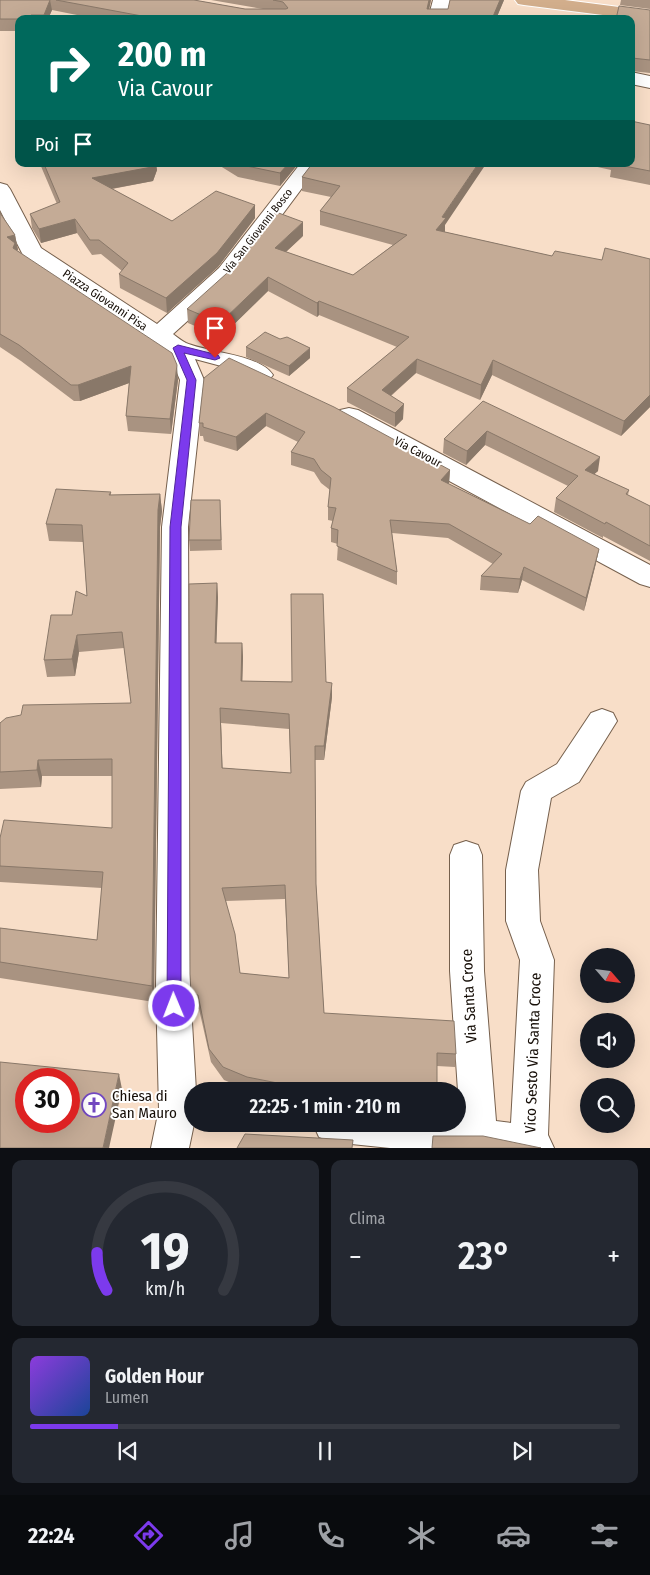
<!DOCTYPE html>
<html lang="it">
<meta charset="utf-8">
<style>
body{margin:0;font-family:"Fira Sans Condensed",sans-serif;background:#242831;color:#f1f3f6;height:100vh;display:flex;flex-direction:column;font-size:19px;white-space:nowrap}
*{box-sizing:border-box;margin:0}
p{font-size:16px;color:#9ea1a6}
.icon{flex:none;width:28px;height:28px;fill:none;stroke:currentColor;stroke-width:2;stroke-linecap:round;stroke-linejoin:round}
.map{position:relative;height:1148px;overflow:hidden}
.sheet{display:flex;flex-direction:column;gap:12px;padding:12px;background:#0d0f14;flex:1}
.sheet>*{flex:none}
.banner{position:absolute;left:15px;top:15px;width:620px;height:152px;border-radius:10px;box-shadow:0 5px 20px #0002;background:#00695c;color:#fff;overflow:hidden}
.needle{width:32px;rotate:118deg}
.fabs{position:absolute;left:580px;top:948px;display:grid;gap:10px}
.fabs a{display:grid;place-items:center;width:55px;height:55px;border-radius:50%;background:#171b24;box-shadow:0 5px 20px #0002;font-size:25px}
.speed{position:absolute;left:15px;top:1068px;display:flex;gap:10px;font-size:25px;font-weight:700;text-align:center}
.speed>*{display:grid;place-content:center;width:65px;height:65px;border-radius:50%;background:#171b24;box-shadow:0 5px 20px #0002;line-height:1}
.speed .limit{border:8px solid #d22;background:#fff;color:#111}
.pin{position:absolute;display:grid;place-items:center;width:42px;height:42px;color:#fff;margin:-51px -21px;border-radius:50% 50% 50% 0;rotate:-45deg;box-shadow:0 0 5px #0007}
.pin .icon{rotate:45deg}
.me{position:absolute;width:55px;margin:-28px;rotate:359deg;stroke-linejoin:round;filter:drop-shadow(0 0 4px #0008)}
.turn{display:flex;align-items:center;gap:18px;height:105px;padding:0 20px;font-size:22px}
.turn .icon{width:65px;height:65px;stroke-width:2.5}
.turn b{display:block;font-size:35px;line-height:42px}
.then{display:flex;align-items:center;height:48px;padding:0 20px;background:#0003;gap:10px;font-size:19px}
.big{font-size:38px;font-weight:600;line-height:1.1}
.sheet .widget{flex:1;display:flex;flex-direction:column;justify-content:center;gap:8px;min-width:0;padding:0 18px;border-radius:10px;background:#242831}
.sheet .dial{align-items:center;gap:0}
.dial svg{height:130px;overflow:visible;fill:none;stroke:#363941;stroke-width:7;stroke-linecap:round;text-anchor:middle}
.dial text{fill:#f1f3f6;stroke:none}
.song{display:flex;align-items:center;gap:15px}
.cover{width:60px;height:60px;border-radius:8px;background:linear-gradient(135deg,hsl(270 70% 55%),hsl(220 70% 35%))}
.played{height:5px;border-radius:2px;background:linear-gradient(90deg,#7c3aed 15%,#363941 15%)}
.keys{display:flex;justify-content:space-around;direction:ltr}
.heat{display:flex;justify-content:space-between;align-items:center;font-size:28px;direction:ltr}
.sheet .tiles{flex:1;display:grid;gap:12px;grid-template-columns:1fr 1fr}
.widget:last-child{grid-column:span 2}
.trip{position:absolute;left:184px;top:1082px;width:282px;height:50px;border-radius:25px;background:#171b24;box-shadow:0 5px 20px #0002;font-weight:600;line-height:50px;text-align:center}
.menu{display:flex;height:80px;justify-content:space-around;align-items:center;background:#090b0e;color:#9ea1a6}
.menu .icon{width:35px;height:35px}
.menu .selected{color:#7c3aed}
.menu b{font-size:22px;color:#f1f3f6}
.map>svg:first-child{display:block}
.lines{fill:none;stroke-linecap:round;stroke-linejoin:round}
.minor-casing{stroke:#76604d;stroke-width:2}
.major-casing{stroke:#fff;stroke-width:2}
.minor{fill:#fff;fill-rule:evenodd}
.major{fill:#d2ae8c;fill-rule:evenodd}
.wall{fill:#a99381;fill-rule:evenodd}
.shaded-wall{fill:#897869}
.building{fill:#c4ab96;stroke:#897869;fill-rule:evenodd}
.route{fill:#7c3aed;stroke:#51269a}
.labels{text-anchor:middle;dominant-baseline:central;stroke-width:4;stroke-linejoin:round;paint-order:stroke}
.far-street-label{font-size:11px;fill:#160e07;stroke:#fff}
.street-label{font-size:12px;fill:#160e07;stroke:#fff}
.near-street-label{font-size:15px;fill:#160e07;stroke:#fff}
.near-poi-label{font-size:15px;fill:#160e07;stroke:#fff;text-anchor:start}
</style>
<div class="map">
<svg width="650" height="1148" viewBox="0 0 650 1148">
<rect width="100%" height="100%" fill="#f8dec8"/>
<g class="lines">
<g class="minor-casing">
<path id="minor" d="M 433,0 L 451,0 L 446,19 L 428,19 Z
M 631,72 L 650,76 L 650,88 L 631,84 Z
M 300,164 L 320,164 L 235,278 L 173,334 C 177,337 182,341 186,343 C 209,353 259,354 273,375 L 269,380 L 261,382 L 253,380 L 225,367 L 195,359 L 204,380 L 188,527 L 190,988 L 196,1091 L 192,1091 L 194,1124 L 189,1148 L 151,1148 L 159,1109 L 156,988 L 162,527 L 180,380 L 168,352 L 24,257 L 0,210 L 0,183 L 7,185 L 10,189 L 41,248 L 157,324 L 219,268 Z
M 349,408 L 358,410 L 650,565 L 650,587 L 640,584 L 340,422 L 337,416 L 340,410 Z
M 602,709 L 613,713 L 617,721 L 579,782 L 551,798 L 538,870 L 540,921 L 554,960 L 548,1135 L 554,1148 L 390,1148 L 332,1142 L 319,1137 L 313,1124 L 458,1124 L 458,1091 L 450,971 L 450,855 L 454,845 L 466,841 L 478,845 L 482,855 L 484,971 L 496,1121 L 511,1123 L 520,960 L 506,921 L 506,870 L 521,791 L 526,782 L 557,764 L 591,713 Z"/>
</g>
<g class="major-casing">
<path id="major" d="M 515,0 L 565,0 L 650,11 L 650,21 L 524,5 L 518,4 Z"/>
</g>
<use href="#minor" class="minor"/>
<use href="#major" class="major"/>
</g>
<path class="wall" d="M 0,0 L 194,0 L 245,9 L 263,9 L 211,0 L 431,0 L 429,9 L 448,9 L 450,0 L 504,0 L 496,19 L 97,19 L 52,10 L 48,19 L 19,19 L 19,31 L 0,31 Z
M 621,0 L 650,0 L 650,9 L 620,5 Z
M 650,10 L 650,73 L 631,71 L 631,19 Z
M 650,125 L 650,185 L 610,177 L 611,170 L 584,164 L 631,164 Z
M 40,164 L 156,164 L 157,170 L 153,181 L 112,189 L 172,221 L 255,205 L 255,218 L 218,267 L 167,313 L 120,288 L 119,274 L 122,271 L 101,254 L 92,255 L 77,233 L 41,243 L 32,228 L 30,214 L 57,204 Z
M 217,164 L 298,164 L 280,186 L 238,177 Z
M 312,164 L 445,225 L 445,232 L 552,256 L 602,260 L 650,259 L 650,407 L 621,436 L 492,375 L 480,400 L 416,373 L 391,396 L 403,419 L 395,427 L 347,402 L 347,388 L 397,347 L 319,315 L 317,317 L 268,291 L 221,337 L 188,323 L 187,309 L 303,236 L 286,252 L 353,275 L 393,245 L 320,225 L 320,211 L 331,197 L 302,191 L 302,177 Z
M 0,213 L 15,235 L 18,250 L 17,250 L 178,380 L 171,434 L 128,431 L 126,416 L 129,383 L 80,401 L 74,401 L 21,361 L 0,347 Z
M 280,339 L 310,358 L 289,376 L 246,357 L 246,347 Z
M 204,378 L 450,470 L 449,484 L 530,524 L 599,549 L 596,563 L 584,611 L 522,580 L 518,593 L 480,590 L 481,576 L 493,564 L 448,538 L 392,533 L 397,572 L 397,585 L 337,560 L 338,544 L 331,542 L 331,528 L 333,521 L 328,520 L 328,507 L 330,490 L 321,483 L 314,472 L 291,465 L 291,452 L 298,442 L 266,426 L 237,451 L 204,441 L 203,436 L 200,436 L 199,423 Z
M 483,401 L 598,471 L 594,474 L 629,490 L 628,495 L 650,506 L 650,561 L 603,536 L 603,538 L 554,512 L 556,498 L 568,486 L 485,445 L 466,465 L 443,453 L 444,439 Z
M 111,492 L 111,495 L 160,494 L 162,511 L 160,527 L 154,1002 L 0,978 L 0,928 L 97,940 L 102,888 L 0,882 L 0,838 L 112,828 L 112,776 L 42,776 L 41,787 L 0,789 L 0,723 L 131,703 L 124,648 L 79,652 L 75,676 L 47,677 L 44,660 L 72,615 L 87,596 L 83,542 L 49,541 L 46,524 Z
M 220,500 L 222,550 L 190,551 L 189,540 Z
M 217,583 L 218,598 L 216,643 L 242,643 L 243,657 L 242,681 L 326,682 L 332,697 L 324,760 L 315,760 L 316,884 L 324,1013 L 456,1054 L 455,1067 L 437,1066 L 437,1091 L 255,1091 L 248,1090 L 224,1080 L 211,1062 L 199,1009 L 193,1008 L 191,994 ZM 221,723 L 289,729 L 291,773 L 222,768 ZM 285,899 L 289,978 L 240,973 L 226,901 Z"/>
<path class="shaded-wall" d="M 50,0 L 52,10 L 48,19 L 44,19 L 44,15 Z
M 429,0 L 431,0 L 427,19 L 427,9 Z
M 500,0 L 504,0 L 496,19 L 492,19 Z
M 153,164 L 156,164 L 157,170 L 153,181 L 94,192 L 92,178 Z
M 288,164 L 298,164 L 280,186 L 280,173 Z
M 478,164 L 486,164 L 445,225 L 445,232 L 436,230 L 442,217 Z
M 255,205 L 255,218 L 218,267 L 167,313 L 166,298 Z
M 75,219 L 77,233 L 41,243 L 39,229 Z
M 303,222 L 303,236 L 275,262 L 275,248 Z
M 15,235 L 18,250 L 16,250 L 18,258 L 7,237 Z
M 268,277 L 268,291 L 221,337 L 220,323 Z
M 319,301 L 319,315 L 317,317 L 317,303 Z
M 310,348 L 310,358 L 289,376 L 289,366 Z
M 417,359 L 416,373 L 381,404 L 382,390 Z
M 493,360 L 492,375 L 480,400 L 481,385 Z
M 177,365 L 178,380 L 171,434 L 170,419 Z
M 131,366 L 132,382 L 80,401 L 78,385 Z
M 650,395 L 650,407 L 621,436 L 624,421 Z
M 404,404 L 403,419 L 395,427 L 395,413 Z
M 266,413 L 266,426 L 237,451 L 236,437 Z
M 487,431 L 485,445 L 466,465 L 467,451 Z
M 600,457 L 598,471 L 583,484 L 585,470 Z
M 450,470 L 449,483 L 440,493 L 441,480 Z
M 160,494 L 162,511 L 160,527 L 154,1002 L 152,986 L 158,510 Z
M 599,549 L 596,563 L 584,611 L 586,598 Z
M 524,567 L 522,580 L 518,593 L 520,579 Z
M 217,583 L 218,598 L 216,658 L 215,643 Z
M 77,635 L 79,652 L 75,676 L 72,659 Z
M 242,643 L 243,657 L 242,695 L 241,681 Z
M 332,683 L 332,697 L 324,760 L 324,746 Z
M 220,708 L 221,723 L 223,783 L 222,768 Z
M 38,760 L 42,776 L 41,787 L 37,770 Z
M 119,1074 L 122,1089 L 109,1148 L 103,1148 Z"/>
<path class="building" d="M 0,0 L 50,0 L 44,15 L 31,15 L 29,19 L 0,19 Z
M 56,0 L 194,0 L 245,9 L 286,9 L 288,8 L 283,2 L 273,0 L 429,0 L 427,9 L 448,9 L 450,0 L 500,0 L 492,19 L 158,19 Z
M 619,6 L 650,10 L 650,60 L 632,58 L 631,65 L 631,19 L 616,19 Z
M 631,121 L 650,125 L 650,171 L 614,164 L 631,164 Z
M 44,164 L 153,164 L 152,167 L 92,178 L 172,221 L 216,191 L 255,205 L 217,253 L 166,298 L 119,274 L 128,263 L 99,240 L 90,240 L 75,219 L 39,229 L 30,214 L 60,202 Z
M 237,164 L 288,164 L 280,173 Z
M 312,164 L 478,164 L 442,217 L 446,218 L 436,230 L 552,256 L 555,251 L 602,260 L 605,248 L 650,259 L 650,395 L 624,421 L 493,360 L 481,385 L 417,359 L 382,390 L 404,404 L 395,413 L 347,388 L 409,337 L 319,301 L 317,303 L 268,277 L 220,323 L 187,309 L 236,265 L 276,212 L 303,222 L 275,248 L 353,275 L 407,235 L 320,211 L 340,186 L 302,177 Z
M 0,213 L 15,235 L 7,237 L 15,243 L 13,248 L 172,353 L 177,365 L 170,419 L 126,416 L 131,366 L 78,385 L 71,385 L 19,345 L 0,334 Z
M 265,332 L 280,339 L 287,337 L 310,348 L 289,366 L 246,347 Z
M 229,358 L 334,407 L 450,470 L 441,480 L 530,524 L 538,516 L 599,549 L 586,598 L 524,567 L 520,579 L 481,576 L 502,554 L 449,524 L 390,520 L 397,572 L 337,546 L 338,530 L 331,528 L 336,508 L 328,507 L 331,478 L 321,470 L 314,459 L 291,452 L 305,432 L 266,413 L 236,437 L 203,427 L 203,423 L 199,423 L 204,378 Z
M 483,401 L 600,457 L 585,470 L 629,490 L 626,494 L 650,506 L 650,546 L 606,522 L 605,524 L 556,498 L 578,476 L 487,431 L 467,451 L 444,439 Z
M 56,489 L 111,492 L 109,495 L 160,494 L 158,510 L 152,986 L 0,962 L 0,928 L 97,940 L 103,872 L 0,866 L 0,838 L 4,820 L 112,828 L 112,759 L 38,760 L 37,770 L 0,772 L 0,723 L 6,718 L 21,715 L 23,705 L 131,703 L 122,632 L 77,635 L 72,659 L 44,660 L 51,615 L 72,615 L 76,591 L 87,596 L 82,525 L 46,524 Z
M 191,500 L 220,500 L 221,540 L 189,540 Z
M 217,583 L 215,643 L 242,643 L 241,681 L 292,682 L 291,594 L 323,594 L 326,682 L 332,683 L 324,746 L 315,746 L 316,884 L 324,1013 L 454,1021 L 456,1054 L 437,1053 L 437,1091 L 328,1091 L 313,1090 L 247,1077 L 223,1067 L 209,1049 L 198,995 L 191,994 L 190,974 L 189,584 ZM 220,708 L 289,714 L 291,773 L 222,768 ZM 285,885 L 289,978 L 240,973 L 235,934 L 222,888 Z
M 0,1062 L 119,1074 L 103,1148 L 0,1148 ZM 26,1079 L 69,1079 L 69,1121 L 26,1121 Z
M 245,1134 L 353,1140 L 352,1148 L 237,1148 Z
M 433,1136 L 483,1136 L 541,1148 L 432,1148 Z"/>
<path class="route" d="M 178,345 L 218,355 L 220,358 L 215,360 L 184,353 L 196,380 L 181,527 L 181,1006 L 179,1010 L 174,1012 L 169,1010 L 167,1006 L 170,527 L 187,380 L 173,348 Z"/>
<defs>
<g id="church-ring" transform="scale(1.25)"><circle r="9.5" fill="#fff" stroke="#7248c1" stroke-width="1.5"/><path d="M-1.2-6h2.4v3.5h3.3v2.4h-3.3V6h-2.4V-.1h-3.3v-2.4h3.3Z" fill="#7248c1"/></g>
</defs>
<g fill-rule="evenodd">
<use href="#church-ring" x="94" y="1105"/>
</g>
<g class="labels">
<g class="far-street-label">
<text transform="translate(258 231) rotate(-52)">Via San Giovanni Bosco</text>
</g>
<g class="street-label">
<text transform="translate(105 300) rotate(34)">Piazza Giovanni Pisa</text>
<text transform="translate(418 452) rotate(28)">Via Cavour</text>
</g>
<g class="near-street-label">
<text transform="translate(469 996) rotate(-93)">Via Santa Croce</text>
<text transform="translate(533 1053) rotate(-88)">Vico Sesto Via Santa Croce</text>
</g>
<g class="near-poi-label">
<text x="112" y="1096">Chiesa di<tspan x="112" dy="17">San Mauro</tspan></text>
</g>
</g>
</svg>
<div class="fabs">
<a><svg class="needle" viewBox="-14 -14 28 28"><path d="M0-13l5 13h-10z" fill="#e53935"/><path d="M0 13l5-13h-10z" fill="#9ea1a6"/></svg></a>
<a><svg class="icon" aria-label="sound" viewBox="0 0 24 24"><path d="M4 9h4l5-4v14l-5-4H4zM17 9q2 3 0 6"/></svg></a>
<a><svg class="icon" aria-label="search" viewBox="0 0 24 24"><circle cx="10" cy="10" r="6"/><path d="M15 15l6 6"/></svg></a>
</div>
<div class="speed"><div class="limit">30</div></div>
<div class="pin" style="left:215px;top:358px;background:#d93025"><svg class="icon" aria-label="arrive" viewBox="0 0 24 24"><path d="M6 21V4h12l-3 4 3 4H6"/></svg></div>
<svg class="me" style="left:174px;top:1006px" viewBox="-20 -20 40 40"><circle r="17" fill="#7c3aed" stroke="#fff" stroke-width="3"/><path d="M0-11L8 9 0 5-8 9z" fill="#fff"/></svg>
<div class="trip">22:25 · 1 min · 210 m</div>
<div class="banner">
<div class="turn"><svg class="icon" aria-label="right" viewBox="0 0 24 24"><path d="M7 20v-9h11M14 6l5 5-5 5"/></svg><div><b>200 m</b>Via Cavour</div></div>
<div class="then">Poi<svg class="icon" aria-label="arrive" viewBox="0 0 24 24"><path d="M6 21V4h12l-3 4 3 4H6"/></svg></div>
</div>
</div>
<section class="sheet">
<div class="tiles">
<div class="widget dial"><svg viewBox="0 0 100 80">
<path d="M14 69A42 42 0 1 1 86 69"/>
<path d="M14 69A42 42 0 0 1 8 46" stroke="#7c3aed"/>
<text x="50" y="56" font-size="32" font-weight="700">19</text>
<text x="50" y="72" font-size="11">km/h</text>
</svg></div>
<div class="widget"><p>Clima</p>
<div class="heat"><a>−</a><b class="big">23°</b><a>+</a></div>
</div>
<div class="widget">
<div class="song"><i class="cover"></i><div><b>Golden Hour</b><p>Lumen</p></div></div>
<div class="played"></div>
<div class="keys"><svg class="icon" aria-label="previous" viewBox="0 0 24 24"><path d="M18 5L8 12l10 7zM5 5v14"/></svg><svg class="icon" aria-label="pause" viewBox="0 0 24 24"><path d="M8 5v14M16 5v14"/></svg><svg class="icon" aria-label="next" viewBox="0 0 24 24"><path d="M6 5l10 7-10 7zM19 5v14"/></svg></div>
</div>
</div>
</section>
<nav class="menu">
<b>22:24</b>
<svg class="icon selected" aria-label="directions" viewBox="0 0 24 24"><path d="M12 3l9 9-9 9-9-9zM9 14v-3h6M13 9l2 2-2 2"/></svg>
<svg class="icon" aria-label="music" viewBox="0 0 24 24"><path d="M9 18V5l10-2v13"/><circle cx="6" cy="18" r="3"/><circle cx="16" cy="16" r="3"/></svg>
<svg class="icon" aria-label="phone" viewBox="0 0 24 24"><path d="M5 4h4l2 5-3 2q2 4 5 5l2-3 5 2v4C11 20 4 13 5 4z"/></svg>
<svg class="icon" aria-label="climate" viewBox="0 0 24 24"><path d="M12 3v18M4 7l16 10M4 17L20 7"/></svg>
<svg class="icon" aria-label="car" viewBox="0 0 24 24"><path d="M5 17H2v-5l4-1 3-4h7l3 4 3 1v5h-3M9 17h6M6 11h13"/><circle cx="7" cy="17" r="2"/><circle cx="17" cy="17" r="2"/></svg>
<svg class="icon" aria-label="filters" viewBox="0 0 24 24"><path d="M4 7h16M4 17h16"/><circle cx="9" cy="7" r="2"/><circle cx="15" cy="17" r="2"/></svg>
</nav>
